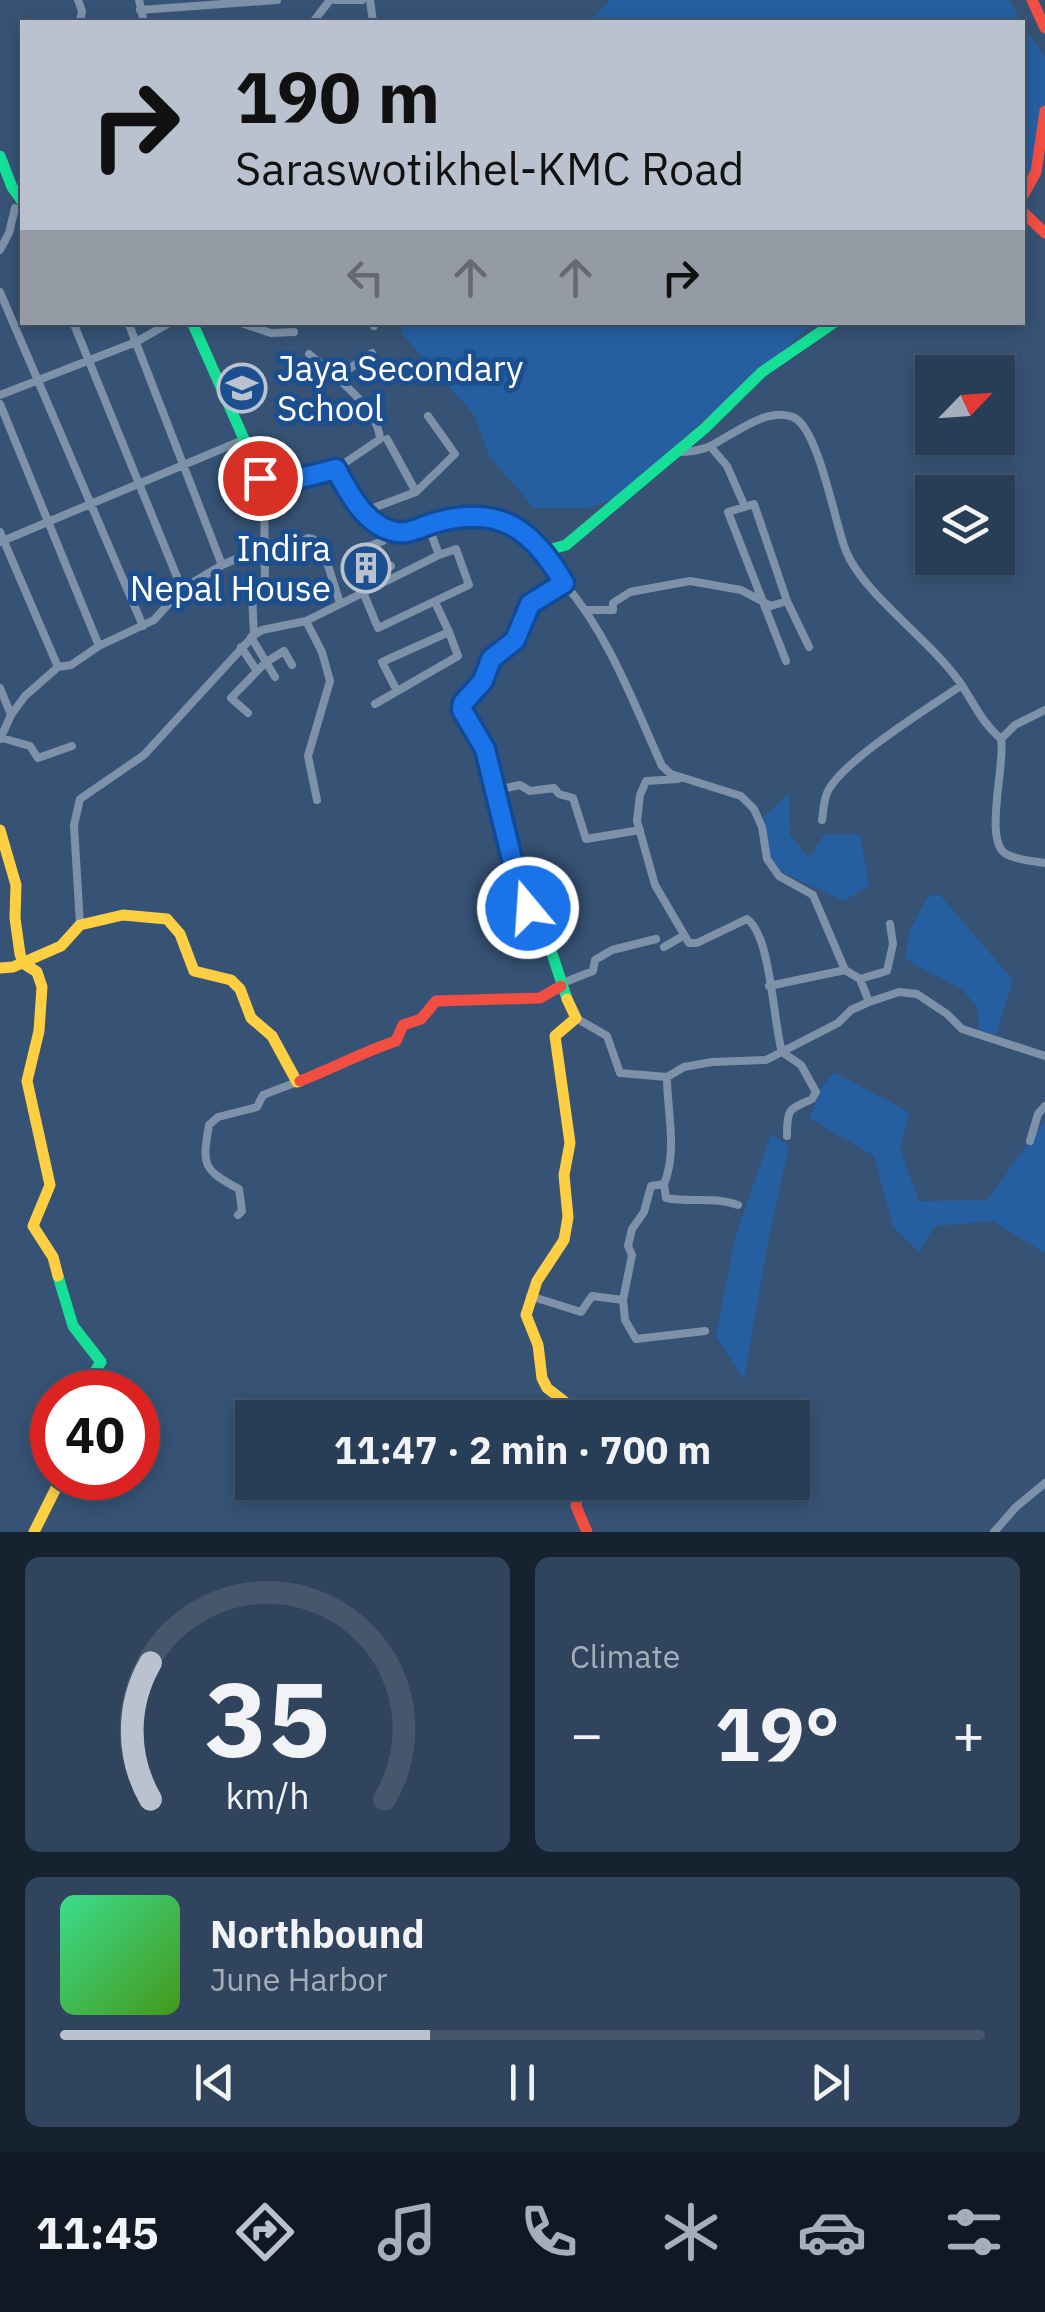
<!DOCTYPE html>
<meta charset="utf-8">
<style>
body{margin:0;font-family:"IBM Plex Sans",sans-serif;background:#30455d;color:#f1f3f6;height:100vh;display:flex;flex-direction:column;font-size:38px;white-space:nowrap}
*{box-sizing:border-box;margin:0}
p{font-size:32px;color:#a5aeba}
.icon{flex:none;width:55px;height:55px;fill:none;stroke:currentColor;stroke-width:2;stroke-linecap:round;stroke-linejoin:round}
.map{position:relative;height:1532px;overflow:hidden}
.side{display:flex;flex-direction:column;gap:25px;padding:25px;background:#162230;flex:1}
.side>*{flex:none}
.top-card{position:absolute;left:20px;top:20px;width:1005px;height:305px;border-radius:0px;box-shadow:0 5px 15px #0003,0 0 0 2px #44576d;background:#b9c2ce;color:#111;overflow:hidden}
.needle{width:65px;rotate:65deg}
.fabs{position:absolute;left:915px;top:355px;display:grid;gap:20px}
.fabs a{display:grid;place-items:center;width:100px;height:100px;border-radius:0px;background:#283e57;box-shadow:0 5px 15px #0003,0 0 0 2px #44576d;font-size:50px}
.speed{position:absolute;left:30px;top:1370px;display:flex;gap:20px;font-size:50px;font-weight:700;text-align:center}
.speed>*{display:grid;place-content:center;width:130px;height:130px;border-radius:50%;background:#283e57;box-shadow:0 5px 15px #0003,0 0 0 2px #44576d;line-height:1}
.speed .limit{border:15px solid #d22;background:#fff;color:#111}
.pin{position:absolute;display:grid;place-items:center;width:85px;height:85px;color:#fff;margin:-42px;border:5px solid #fff;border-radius:50%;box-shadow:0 2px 10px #0007}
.me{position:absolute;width:110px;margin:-55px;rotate:342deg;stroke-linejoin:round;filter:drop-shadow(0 0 8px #0008)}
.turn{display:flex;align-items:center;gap:35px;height:210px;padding:0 50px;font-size:45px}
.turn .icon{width:130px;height:130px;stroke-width:2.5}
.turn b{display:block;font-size:70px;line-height:85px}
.lanes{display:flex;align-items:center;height:95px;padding:0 50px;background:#0003;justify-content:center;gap:50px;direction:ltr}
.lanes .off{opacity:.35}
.big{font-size:75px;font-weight:700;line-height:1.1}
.side .widget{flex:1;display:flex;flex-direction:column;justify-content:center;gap:15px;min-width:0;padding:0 35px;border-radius:15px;background:#30455d}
.side .dial{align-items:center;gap:0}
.dial svg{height:260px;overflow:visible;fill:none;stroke:#44576d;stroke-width:7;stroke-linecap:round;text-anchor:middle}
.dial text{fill:#f1f3f6;stroke:none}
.song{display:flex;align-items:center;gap:30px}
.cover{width:120px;height:120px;border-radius:15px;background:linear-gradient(135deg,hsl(150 70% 55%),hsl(100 70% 35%))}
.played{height:10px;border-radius:5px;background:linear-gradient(90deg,#b9c2ce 40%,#44576d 40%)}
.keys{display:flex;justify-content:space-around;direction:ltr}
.heat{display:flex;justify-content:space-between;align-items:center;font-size:55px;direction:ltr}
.side .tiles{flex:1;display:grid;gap:25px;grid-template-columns:1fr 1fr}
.widget:last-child{grid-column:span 2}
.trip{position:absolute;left:235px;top:1400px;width:575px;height:100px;border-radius:0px;background:#283e57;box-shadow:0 5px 15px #0003,0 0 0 2px #44576d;font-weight:700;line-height:100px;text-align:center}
.tab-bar{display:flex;height:160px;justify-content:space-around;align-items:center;background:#101923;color:#a5aeba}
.tab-bar .icon{width:70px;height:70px}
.tab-bar .selected{color:#b9c2ce}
.tab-bar b{font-size:45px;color:#f1f3f6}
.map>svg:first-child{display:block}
.green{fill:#265fa1}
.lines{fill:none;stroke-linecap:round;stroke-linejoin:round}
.street{stroke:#7d92a8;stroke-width:8}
.fast{stroke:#16e098;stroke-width:11}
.slow{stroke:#ffcf43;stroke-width:11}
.jam{stroke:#f24e42;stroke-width:11}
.route-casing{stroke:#114b97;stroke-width:25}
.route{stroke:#1a73e8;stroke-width:18}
.labels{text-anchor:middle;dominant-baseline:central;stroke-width:10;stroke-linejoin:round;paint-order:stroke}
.poi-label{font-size:35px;fill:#fff;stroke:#1b4f8f;text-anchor:start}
</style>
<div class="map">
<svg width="1045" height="1532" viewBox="0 0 1045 1532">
<rect width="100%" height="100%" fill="#365274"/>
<path class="green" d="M 611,0 L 1009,0 L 1022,22 L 578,22 L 593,18 Z
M 1022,23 L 1045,58 L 1045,137 L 1022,195 Z
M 398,323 L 814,323 L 616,498 L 588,508 L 534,508 L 489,456 L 475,416 L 404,336 Z
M 789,794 L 790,835 L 809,858 L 825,834 L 860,834 L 869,885 L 844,901 L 781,872 L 771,857 L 763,817 Z
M 939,894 L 1013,980 L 996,1035 L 979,1030 L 977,1007 L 963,990 L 905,959 L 910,930 L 928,896 Z
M 834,1072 L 909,1112 L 900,1149 L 919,1201 L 987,1200 L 1045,1120 L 1045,1253 L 992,1221 L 935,1226 L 919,1252 L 893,1226 L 874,1156 L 809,1118 L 823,1086 Z
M 771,1134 L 789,1146 L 769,1236 L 744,1380 L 716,1336 L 735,1238 Z"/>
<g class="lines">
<path class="street" d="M 78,0 L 82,11 L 80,22
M 139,0 L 144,22
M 335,0 L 362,0
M 370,0 L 373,22
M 140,10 L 277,0
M 313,22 L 330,0
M 0,250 L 9,233 L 15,208
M 0,292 L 143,626
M 73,322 L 182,589
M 128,322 L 222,565
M 238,322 L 271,333 L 294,332
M 374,326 L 375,322
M 309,354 C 332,374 378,407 380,439 L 336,469
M 336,378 L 372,353
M 0,395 L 136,342 L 171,322
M 0,404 L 99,646
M 387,439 L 416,492
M 710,446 L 727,466 L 745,507
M 678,452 C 688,452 698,451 708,447 C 731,437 765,406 793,417 C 819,428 835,525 846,551 C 863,594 932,641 961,684 C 975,705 982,723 1001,739 C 1006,763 983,841 1006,854 C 1017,860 1033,861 1045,863
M 365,511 L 416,492 L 455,454 L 428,416
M 386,529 L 383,541 L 350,553 L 360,578 L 391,566
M 0,532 L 58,667
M 0,542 L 243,440
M 266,552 L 295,546 L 308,538 L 313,539 L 317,556 L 325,556 L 340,603
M 564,583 C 609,635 634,704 662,766 L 671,774 L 741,796 L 754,809 L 762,827 L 767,859 L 779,876 L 813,895 L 845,970 L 860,979 L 869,1002 L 899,992 L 917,994 L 947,1014 L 962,1029 L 1045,1056
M 363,592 L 378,628 L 469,585 L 456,549 L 439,555
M 585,610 L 613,610 L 613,603 L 630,592 L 690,581 L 741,590 L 771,606 L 787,601
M 306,621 L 439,555 L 428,525
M 254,635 L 252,595 L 265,584 L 264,485
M 251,637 L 275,677
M 241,647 L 257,671
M 786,661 L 728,512 L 754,504 L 787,601 L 809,647
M 0,688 L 11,715
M 397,691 L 382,662 L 449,632 L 435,602
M 375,704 L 458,656 L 449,632
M 248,713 L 231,698 L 266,662 L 284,651 L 292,665
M 2,738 L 30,746 L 38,758 L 72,746
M 0,739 L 11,715 L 25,696 L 58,667 L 71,665 L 99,646 L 154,620 L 182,589 L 222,565 L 266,546
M 1001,739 L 1015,725 L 1045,710
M 678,779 L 646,781 L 640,795 L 637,821 L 655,885 L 689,943 L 697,943 L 747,919 C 771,935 773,1022 782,1052 L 801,1065 L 816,1092 L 812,1099 C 789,1110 787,1107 787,1136
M 497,790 L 520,785 L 530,791 L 554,788 L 559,794 L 573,798 L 586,839 L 640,830
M 822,820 C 824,809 823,799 829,789 C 847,758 930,707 962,685
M 80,925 L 74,825 L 80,799 L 144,755 L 254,635 L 262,630 L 306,621 L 322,652 L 330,681 L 308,756 L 317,800
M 664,947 L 683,936
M 860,979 L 887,971 L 893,944 L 890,924
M 560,984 L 593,971 L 595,960 L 612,950 L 656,939
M 769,986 L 845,970
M 576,1018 L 607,1036 L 620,1073 L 667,1077 C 667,1112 678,1150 664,1184 L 651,1186 L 644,1212 L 632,1229 L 628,1246 L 632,1255 L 623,1300
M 667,1077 L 684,1067 L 712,1062 L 766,1060 L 838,1023 L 851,1010 L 869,1002
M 1030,1141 L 1038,1114 L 1045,1106
M 664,1184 L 666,1198 C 691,1203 713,1196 738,1205
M 238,1215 L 242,1211 L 239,1189 C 202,1169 202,1165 209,1125 L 218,1117 L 257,1107 L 263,1095 L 297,1082
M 530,1296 L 581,1312 L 592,1296 L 623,1300 L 625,1320 L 636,1339 L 705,1331
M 994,1532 L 1016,1507 L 1045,1483"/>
<path class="fast" d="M 0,156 L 12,187 L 22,201
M 192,322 L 264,484 L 269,487 L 336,469 C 348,492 364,524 391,532 C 407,536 421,526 436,522 C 499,505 532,532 564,583 L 531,604 L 515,640 L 491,659 L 483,681 L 463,703 L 462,710 L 485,749 L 519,892 L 542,923 L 567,999
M 545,551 L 566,545 L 705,428 L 762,372 L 835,322
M 58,1276 L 73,1326 L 101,1362 L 82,1392"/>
<path class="slow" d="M 0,830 L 16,885 L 15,918 L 20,954 L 23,963 L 37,972 L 42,987 L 39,1031 L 27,1081 L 50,1185 L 33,1226 L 53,1257 L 58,1276
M 0,968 L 13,967 L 61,946 L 80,925 L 123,915 L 167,919 L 180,934 L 194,971 L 231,980 L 240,989 L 251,1018 L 272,1036 L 297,1082 L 300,1081
M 567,999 L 576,1018 L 555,1036 L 570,1143 L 564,1175 L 568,1217 L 564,1240 L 537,1281 L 526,1315 L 538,1345 L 542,1378 L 547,1388 L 573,1408 L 576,1418
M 34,1532 L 61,1478"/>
<path class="jam" d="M 1032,0 L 1045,28
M 1022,197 L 1036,172 L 1045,111
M 1022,211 L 1045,233
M 300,1081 C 333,1068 363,1052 396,1041 L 403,1025 L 421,1019 L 436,1001 L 540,998 L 561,986
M 580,1482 L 576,1506 L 587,1532"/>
</g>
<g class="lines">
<g class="route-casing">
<path id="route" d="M 260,478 L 269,486 L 336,469 C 348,492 365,524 392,531 C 408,536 422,526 437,522 C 501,505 533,530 564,583 L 530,604 L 515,640 L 491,659 L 483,681 L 463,703 L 462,710 L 485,749 L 520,892 L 528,908"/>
</g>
<use href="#route" class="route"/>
</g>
<defs>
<g id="school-ring" transform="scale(2.5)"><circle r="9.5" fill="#1b4f8f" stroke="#b9c2ce" stroke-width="1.5"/><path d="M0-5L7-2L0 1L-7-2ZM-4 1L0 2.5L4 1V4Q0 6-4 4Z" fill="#b9c2ce"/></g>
<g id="building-ring" transform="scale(2.5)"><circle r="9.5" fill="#1b4f8f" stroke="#b9c2ce" stroke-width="1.5"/><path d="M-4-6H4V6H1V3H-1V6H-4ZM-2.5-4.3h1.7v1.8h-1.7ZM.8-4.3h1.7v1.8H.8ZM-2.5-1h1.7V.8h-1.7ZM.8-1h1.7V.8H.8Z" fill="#b9c2ce"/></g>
</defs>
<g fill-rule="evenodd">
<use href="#school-ring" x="242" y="388"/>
<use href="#building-ring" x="366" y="568"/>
</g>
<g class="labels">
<g class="poi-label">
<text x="277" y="368">Jaya Secondary<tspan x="277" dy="40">School</tspan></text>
<text x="331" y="548" text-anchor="end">Indira<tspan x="331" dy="40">Nepal House</tspan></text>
</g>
</g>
</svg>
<div class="fabs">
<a><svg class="needle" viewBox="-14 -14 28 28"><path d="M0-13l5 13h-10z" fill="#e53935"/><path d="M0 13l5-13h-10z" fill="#a5aeba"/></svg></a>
<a><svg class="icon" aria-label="layers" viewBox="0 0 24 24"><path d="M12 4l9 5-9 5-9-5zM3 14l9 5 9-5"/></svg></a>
</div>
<div class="speed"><div class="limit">40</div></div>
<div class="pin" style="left:260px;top:478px;background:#d93025"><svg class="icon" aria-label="arrive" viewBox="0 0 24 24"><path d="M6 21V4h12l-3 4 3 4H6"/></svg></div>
<svg class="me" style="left:528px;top:908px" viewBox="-20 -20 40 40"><circle r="17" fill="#1a73e8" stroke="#fff" stroke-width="3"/><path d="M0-11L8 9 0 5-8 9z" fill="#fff"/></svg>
<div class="trip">11:47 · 2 min · 700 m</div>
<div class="top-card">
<div class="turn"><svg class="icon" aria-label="right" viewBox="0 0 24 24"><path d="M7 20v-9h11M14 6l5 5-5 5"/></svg><div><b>190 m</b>Saraswotikhel-KMC Road</div></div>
<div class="lanes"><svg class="icon off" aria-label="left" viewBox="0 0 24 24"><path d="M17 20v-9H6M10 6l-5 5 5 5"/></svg><svg class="icon off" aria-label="ahead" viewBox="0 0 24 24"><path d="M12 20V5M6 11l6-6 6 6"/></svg><svg class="icon off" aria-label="ahead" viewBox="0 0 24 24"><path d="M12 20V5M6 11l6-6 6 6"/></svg><svg class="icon" aria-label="right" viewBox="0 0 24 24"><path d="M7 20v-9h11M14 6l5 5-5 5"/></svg></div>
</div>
</div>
<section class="side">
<div class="tiles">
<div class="widget dial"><svg viewBox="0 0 100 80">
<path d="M14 69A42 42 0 1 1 86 69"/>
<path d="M14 69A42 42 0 0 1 14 27" stroke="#b9c2ce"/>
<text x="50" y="56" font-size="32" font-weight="700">35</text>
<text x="50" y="72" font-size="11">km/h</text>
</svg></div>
<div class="widget"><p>Climate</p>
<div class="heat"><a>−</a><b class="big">19°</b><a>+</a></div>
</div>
<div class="widget">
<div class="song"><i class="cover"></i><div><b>Northbound</b><p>June Harbor</p></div></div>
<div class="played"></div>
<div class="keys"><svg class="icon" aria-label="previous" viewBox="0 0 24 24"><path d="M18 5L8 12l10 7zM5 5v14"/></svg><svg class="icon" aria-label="pause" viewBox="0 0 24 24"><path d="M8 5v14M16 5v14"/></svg><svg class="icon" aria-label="next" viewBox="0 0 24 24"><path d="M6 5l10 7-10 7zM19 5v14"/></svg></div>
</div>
</div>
</section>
<nav class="tab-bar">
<b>11:45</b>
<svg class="icon selected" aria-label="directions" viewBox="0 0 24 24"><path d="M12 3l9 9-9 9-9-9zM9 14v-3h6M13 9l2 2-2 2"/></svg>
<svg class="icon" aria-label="music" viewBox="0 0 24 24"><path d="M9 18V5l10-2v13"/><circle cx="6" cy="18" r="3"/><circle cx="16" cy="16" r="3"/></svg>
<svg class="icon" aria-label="phone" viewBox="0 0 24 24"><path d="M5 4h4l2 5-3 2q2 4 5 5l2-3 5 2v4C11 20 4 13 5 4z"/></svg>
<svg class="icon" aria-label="climate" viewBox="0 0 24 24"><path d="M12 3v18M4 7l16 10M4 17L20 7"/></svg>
<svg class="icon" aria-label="car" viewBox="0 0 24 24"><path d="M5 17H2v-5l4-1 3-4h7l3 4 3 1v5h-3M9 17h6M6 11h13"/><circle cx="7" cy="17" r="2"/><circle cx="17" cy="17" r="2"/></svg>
<svg class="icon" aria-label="filters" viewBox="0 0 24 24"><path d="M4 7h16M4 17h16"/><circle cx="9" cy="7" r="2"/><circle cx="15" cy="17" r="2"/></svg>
</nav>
